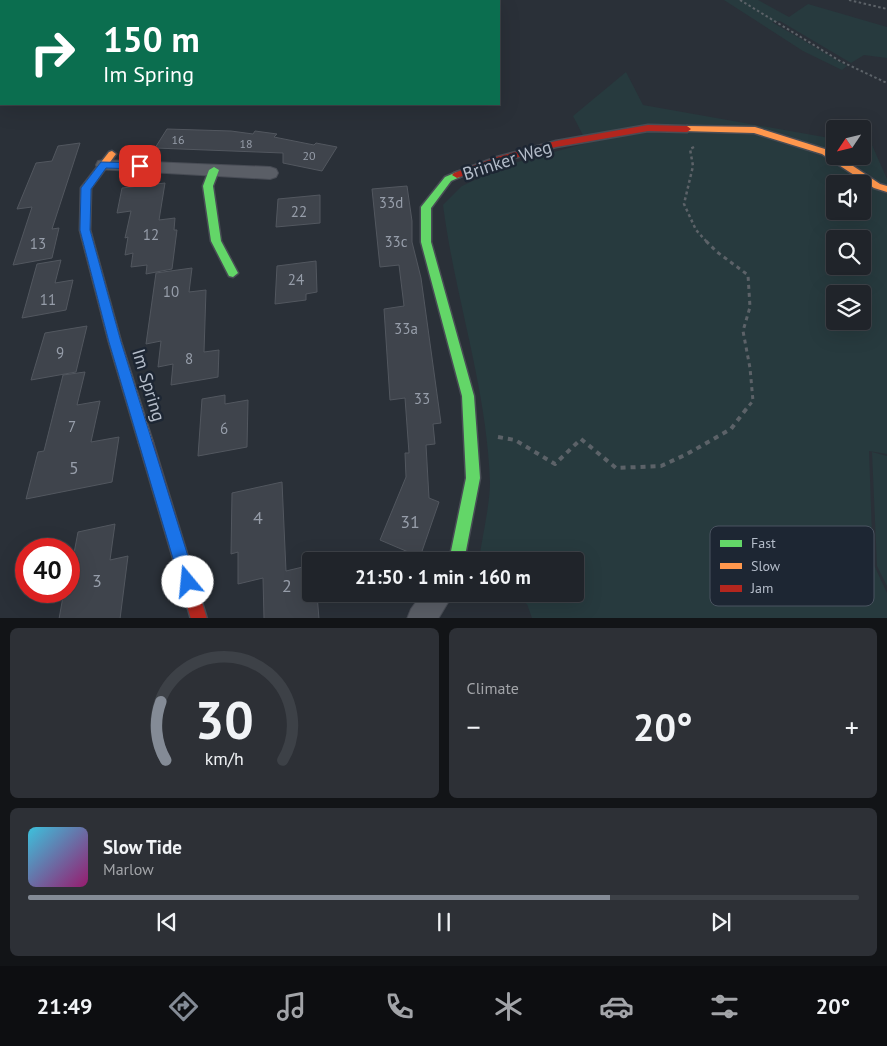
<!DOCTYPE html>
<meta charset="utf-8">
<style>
body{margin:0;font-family:"PT Sans",sans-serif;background:#2d3036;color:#f1f3f6;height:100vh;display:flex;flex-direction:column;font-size:19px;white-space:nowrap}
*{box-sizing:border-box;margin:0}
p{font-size:16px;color:#a2a4a8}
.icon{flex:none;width:28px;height:28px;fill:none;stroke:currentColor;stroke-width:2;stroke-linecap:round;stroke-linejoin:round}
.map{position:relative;height:618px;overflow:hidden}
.panel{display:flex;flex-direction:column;gap:10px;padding:10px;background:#121417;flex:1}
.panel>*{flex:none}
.guide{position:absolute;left:0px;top:0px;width:500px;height:105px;box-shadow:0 5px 20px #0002,0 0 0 1px #3d4147;background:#0b6e4f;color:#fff;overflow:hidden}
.needle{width:32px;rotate:235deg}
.buttons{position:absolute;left:826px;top:120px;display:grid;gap:10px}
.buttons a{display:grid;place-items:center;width:45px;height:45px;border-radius:5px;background:#20242a;box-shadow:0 5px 20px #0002,0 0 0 1px #3d4147;font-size:25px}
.speed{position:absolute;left:15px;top:538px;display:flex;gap:10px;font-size:25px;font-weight:700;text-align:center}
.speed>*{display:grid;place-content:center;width:65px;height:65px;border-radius:50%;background:#20242a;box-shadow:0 5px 20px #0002,0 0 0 1px #3d4147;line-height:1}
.speed .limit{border:8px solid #d22;background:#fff;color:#111}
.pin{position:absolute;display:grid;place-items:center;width:42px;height:42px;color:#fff;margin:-21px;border-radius:10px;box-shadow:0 2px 8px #0006}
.me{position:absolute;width:55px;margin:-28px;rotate:343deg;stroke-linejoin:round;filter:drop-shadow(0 0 4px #0008)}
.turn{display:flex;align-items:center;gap:18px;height:105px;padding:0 20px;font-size:22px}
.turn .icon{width:65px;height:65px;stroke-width:2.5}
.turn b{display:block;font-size:35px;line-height:42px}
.big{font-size:38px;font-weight:600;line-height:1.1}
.panel .widget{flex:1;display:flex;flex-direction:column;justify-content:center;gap:8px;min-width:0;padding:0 18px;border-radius:8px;background:#2d3036}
.panel .dial{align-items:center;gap:0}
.dial svg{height:130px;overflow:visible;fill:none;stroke:#3d4147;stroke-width:7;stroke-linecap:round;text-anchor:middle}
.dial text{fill:#f1f3f6;stroke:none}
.song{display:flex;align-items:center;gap:15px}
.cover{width:60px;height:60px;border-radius:8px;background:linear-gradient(135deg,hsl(190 70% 55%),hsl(320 70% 35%))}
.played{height:5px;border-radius:2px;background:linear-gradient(90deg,#848b96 70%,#3d4147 70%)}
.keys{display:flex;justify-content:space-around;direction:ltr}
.heat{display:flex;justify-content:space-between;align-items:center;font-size:28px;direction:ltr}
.panel .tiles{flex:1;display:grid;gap:10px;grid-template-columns:1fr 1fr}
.widget:last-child{grid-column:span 2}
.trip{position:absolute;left:302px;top:552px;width:282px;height:50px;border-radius:5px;background:#20242a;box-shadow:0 5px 20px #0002,0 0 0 1px #3d4147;font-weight:600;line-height:50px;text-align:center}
.dock{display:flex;height:80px;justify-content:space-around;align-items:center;background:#0d0e11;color:#a2a4a8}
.dock .icon{width:35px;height:35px}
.dock .active{color:#848b96}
.dock b{font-size:22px;color:#f1f3f6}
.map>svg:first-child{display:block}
.green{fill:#273a3e;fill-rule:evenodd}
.building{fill:#3f444c;stroke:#52575f}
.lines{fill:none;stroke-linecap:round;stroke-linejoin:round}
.street-casing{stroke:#484c55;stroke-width:2}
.fast-casing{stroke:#484c55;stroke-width:3}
.slow-casing{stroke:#484c55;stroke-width:3}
.jam-casing{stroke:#484c55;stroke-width:3}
.path-far3{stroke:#5c6268;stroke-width:2;stroke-dasharray:2.5 2.5;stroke-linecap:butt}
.path-far2{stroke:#5c6268;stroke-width:2.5;stroke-dasharray:3 3;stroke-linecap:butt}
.path-far1{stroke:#5c6268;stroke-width:3;stroke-dasharray:4 4;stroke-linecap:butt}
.path{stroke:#5c6268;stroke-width:4;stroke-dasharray:5 5;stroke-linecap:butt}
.street{fill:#5a5e66;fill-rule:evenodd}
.fast{fill:#63d668;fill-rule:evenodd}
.slow{fill:#ff974d;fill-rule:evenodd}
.jam{fill:#b3261e;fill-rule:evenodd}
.route{fill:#1a73e8;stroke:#114b97}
.labels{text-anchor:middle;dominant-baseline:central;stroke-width:5;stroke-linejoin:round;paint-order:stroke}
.far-number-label{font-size:12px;fill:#979eaa}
.number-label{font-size:15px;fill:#979eaa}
.street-label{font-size:18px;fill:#b4bcc9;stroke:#1d2633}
.near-number-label{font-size:18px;fill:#979eaa}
.key{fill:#1d2633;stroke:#4a5360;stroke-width:1}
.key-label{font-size:14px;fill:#b4bcc9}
</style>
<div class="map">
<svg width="887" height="619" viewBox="0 0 887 619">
<rect width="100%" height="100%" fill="#2a3038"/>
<path class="green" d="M 724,0 L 758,0 L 789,17 L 808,4 L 887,27 L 887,58 L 864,55 L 851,63 L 780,21 L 772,22 L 847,66 L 842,70 L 803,51 Z
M 626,72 L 643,105 L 835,139 L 835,156 L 862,156 L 863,144 L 872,145 L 887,179 L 887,454 L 869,451 L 873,563 L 887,593 L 887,618 L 532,618 L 527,604 L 506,594 L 576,594 L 576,561 L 479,561 C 482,537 490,505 490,482 C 487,388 455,298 443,205 L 462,186 L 506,165 L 587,143 L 573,116 ZM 835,184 L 862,184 L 862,211 L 835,211 ZM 835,239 L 862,239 L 862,266 L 835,266 ZM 835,294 L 862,294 L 862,321 L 835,321 Z
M 872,452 L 887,456 L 887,586 L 877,566 Z"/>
<path class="building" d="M 167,129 L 231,131 L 253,134 L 255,131 L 277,134 L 274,137 L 314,145 L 316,143 L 337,147 L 322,171 L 283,163 L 283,153 L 155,148 Z
M 80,143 L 52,229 L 59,228 L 52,258 L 13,265 L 32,207 L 17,209 L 36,163 L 52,161 L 58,146 Z
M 165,183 L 159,220 L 175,218 L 174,230 L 177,230 L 172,269 L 146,274 L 147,265 L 131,267 L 133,253 L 125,255 L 128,237 L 125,238 L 131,211 L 117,213 L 122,188 Z
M 407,186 L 412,221 L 412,242 L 421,278 L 441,423 L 433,424 L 435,444 L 426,445 L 429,498 L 439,502 L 420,557 L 380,540 L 406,477 L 405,453 L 409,453 L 405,398 L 390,400 L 384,309 L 404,306 L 399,265 L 380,267 L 372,189 Z
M 320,195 L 320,223 L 276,227 L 278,199 Z
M 61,260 L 55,283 L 73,280 L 66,310 L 22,318 L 37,264 Z
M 316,261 L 317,292 L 306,294 L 306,300 L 275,304 L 277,266 Z
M 192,268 L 189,292 L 206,290 L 204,352 L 219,350 L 218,377 L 171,385 L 173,364 L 158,367 L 161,341 L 146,344 L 156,273 Z
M 87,326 L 76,372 L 31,380 L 45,333 Z
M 85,372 L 77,405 L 100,401 L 91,442 L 119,437 L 112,482 L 26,499 L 38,452 L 44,451 L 63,375 Z
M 225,395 L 225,404 L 248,400 L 247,447 L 198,456 L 202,399 Z
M 282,482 L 286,571 L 311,565 L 311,594 L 317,594 L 319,619 L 264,619 L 263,578 L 238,584 L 238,552 L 231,554 L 232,493 Z
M 115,524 L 110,560 L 128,556 L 120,619 L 59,619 L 64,591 L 69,591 L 69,569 L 71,569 L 78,532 Z"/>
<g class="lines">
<g class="street-casing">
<path id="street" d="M 104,160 L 270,167 L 276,169 L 278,173 L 276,177 L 270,179 L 98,169 L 96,165 L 98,161 Z
M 422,594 L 453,594 L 438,619 L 407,619 L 411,609 Z"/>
</g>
<g class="fast-casing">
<path id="fast" d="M 214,167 L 219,170 L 213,186 L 221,241 L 238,273 L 233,277 L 229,276 L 211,241 L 203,186 L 209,170 Z
M 457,172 L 460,173 L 460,177 L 451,181 L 431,208 L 431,242 L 474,396 L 480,478 L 464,561 L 449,561 L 466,478 L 462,396 L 421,242 L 421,207 L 445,177 Z"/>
</g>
<g class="slow-casing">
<path id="slow" d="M 687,126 L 755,127 L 828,150 L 835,156 L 838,156 L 880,184 L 887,186 L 887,192 L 874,188 L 822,154 L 754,133 L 684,131 L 683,129 Z
M 112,151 L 116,154 L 91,188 L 90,230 L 121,342 L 153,443 L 151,448 L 146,450 L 141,448 L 139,443 L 109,342 L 80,230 L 81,188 L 109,152 Z"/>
</g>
<g class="jam-casing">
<path id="jam" d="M 648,125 L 687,126 L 691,129 L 687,132 L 648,131 L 556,147 L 503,161 L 457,178 L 452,175 L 454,173 L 497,157 L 556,141 Z
M 146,436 L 151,438 L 153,443 L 207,619 L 191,619 L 139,443 L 141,438 Z"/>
</g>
<path class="path-far3" d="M 740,0 L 840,61 L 887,83
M 849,0 L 887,9"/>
<path class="path-far2" d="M 694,147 L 690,149 L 693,166 L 684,204 L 696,230 L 707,242"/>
<path class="path-far1" d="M 706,241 L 717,252 L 748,275 L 750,307 L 743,331 L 750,368 L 753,401 L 746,409"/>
<path class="path" d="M 498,437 L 515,440 L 555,464 L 581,439 L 616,468 L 661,466 L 687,454 L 731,429 L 747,408"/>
<use href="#street" class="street"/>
<use href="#fast" class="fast"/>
<use href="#slow" class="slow"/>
<use href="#jam" class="jam"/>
</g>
<path class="route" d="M 101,162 L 140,163 L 145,166 L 140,169 L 106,168 L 91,189 L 90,230 L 121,342 L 196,582 L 193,587 L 188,589 L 182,587 L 180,582 L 109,342 L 80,230 L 81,188 Z"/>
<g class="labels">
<g class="far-number-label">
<text x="178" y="139">16</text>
<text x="246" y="143">18</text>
<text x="309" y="155">20</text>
</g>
<g class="number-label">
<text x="391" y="202">33d</text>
<text x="299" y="211">22</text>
<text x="151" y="234">12</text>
<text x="396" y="241">33c</text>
<text x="38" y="243">13</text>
<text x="296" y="279">24</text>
<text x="171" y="291">10</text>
<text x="48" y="299">11</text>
<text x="406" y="328">33a</text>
<text x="60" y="352">9</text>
<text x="189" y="358">8</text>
<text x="422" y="398">33</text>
<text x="72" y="426">7</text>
<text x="224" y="428">6</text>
</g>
<g class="street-label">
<text transform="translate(507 160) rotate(-18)">Brinker Weg</text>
<text transform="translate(149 385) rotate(73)">Im Spring</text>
</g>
<g class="near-number-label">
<text x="74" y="467">5</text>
<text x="258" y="517">4</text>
<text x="410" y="521">31</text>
<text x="97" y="580">3</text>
<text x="287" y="585">2</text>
</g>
</g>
<rect x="710" y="526" width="164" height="80" rx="8" class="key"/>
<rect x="720" y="540" width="22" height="7" fill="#63d668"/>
<rect x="720" y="563" width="22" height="6" fill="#ff974d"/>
<rect x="720" y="585" width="22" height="7" fill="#b3261e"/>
<g class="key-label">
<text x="751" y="548">Fast</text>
<text x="751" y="571">Slow</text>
<text x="751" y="593">Jam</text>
</g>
</svg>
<div class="buttons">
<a><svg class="needle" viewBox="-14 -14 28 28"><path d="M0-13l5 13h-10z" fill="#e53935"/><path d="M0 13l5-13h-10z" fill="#a2a4a8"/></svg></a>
<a><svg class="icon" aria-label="sound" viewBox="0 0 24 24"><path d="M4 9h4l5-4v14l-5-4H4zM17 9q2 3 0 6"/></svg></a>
<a><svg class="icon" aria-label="search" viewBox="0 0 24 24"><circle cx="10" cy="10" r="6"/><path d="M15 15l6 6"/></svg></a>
<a><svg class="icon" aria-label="layers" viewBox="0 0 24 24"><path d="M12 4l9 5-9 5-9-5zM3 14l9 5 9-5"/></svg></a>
</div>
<div class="speed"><div class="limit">40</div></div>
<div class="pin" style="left:140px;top:166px;background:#d93025"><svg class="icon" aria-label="arrive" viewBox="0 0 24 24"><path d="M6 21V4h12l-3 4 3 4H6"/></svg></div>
<svg class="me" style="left:188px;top:582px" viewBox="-20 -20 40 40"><circle r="19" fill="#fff"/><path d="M0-13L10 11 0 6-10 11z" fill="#1a73e8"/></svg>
<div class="trip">21:50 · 1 min · 160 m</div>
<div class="guide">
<div class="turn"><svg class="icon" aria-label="right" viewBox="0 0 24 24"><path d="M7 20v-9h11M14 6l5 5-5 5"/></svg><div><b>150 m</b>Im Spring</div></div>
</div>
</div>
<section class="panel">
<div class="tiles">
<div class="widget dial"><svg viewBox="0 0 100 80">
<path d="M14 69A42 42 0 1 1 86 69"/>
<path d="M14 69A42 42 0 0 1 11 33" stroke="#848b96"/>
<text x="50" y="56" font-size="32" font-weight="700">30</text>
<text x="50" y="72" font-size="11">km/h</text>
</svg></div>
<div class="widget"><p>Climate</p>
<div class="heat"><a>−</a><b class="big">20°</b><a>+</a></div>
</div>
<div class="widget">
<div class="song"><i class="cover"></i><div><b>Slow Tide</b><p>Marlow</p></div></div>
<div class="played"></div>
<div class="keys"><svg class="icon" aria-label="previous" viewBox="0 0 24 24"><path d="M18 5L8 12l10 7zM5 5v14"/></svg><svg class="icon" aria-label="pause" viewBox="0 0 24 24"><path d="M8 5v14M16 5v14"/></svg><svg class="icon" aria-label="next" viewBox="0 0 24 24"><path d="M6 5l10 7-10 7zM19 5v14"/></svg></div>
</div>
</div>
</section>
<nav class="dock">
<b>21:49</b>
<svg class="icon active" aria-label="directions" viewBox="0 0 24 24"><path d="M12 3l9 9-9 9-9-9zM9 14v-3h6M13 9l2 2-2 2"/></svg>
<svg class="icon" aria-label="music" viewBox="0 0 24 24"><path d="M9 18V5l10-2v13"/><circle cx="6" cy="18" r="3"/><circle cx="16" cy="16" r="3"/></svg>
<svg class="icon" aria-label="phone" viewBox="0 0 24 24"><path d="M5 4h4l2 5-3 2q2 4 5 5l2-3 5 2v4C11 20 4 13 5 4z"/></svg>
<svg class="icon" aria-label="climate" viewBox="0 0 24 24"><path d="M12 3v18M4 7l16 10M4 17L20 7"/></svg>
<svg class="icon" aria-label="car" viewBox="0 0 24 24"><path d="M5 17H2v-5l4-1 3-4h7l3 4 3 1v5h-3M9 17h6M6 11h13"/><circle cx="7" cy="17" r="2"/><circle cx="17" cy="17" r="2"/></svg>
<svg class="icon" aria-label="filters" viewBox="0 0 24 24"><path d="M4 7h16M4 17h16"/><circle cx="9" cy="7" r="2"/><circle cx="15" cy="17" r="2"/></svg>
<b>20°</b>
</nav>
